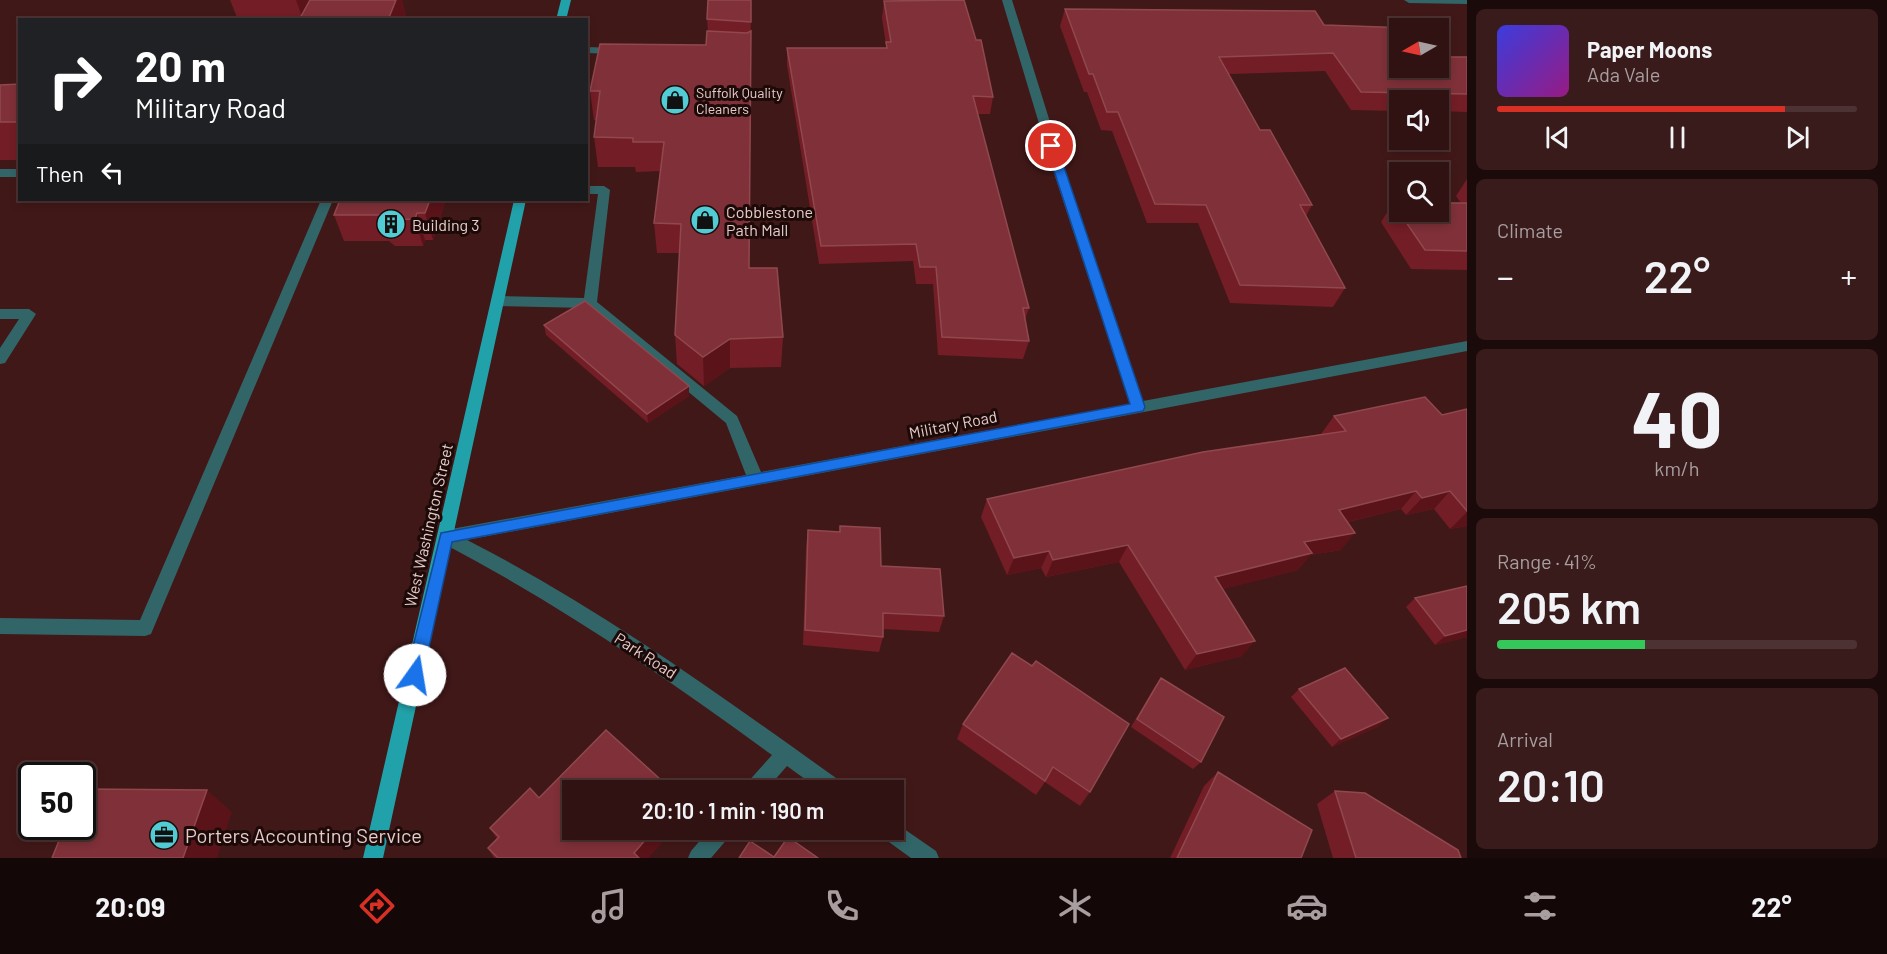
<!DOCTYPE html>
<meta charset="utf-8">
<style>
body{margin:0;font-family:Barlow,sans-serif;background:#391b1b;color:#f1f3f6;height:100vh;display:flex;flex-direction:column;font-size:22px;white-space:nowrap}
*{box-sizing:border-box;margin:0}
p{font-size:20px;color:#a89e9f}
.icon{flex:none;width:33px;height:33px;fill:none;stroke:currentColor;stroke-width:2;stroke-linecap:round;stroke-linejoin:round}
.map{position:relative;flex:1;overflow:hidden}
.details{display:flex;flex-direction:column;gap:9px;padding:9px;background:#1b0a0a;width:420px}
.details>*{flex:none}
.hud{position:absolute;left:18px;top:18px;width:570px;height:183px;border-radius:0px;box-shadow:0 3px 9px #0003,0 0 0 2px #4c3232;background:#202124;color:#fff;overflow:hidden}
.needle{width:39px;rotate:261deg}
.controls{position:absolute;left:1389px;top:18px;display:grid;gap:12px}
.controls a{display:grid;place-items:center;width:60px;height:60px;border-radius:0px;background:#311212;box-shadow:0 3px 9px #0003,0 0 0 2px #4c3232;font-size:30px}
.speed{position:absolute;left:18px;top:762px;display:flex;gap:12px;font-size:30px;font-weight:700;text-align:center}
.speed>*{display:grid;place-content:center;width:78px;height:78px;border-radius:50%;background:#311212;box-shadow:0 3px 9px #0003,0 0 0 2px #4c3232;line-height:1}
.speed .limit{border:3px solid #111;border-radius:9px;background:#fff;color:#111}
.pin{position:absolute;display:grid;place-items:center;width:51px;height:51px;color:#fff;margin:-26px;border:3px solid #fff;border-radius:50%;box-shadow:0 2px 6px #0007}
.me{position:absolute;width:66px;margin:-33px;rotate:13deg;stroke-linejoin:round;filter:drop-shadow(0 0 4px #0008)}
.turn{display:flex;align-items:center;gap:21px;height:126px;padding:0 18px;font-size:27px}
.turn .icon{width:78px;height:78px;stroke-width:2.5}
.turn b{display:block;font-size:42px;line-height:51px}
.then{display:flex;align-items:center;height:57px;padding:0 18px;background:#0003;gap:12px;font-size:22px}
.big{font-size:45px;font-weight:600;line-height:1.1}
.details .tile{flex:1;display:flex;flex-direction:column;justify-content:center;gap:9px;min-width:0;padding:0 21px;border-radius:9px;background:#391b1b}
.details .dial{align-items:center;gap:0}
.dial b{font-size:78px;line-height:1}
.song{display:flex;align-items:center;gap:18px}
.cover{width:72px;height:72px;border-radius:9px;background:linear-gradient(135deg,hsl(240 70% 55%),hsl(310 70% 35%))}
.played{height:6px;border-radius:3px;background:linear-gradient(90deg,#d93025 80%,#4c3232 80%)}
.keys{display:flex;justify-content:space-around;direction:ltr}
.heat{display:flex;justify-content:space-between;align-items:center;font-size:33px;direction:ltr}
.charge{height:9px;border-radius:4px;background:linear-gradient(90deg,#34c759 41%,#4c3232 0)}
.trip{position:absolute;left:562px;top:780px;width:342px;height:60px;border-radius:0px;background:#311212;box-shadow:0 3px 9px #0003,0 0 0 2px #4c3232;font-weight:600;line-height:60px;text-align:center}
.tab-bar{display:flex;height:96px;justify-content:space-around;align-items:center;background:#140707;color:#a89e9f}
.tab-bar .icon{width:42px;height:42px}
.tab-bar .selected{color:#d93025}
.tab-bar b{font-size:27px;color:#f1f3f6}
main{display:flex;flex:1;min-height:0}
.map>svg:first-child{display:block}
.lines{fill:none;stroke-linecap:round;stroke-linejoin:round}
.minor{fill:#326568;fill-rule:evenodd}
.major{fill:#21a2aa;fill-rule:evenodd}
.wall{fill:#731d26}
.shaded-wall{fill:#5a1319}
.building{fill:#7f3038;stroke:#90484e;stroke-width:1.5}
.route{fill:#1a73e8;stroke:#114b97;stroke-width:1.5}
.labels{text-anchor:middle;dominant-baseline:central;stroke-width:6;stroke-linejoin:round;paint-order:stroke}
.far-poi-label{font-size:14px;fill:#e7cbc9;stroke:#1c0a09;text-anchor:start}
.poi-label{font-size:16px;fill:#e7cbc9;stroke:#1c0a09;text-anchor:start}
.street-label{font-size:16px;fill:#e7cbc9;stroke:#1c0a09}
.near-poi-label{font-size:20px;fill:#e7cbc9;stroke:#1c0a09;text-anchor:start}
</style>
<main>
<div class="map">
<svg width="1467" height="858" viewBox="0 0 1467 858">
<rect width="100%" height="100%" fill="#411818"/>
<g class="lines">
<path class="minor" d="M 1002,0 L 1012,0 L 1064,167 L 1143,401 L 1467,341 L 1467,351 L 467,540 C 601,608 721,696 843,783 L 846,790 L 820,790 L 787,766 L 766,790 L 744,790 L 747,783 L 772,755 C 665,677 558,603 440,542 L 438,537 L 440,532 L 446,530 L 746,475 L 726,423 L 587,308 L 498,306 L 491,301 L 498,296 L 584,298 L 598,194 L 586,194 L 586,186 L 604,186 L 610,190 L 597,302 L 737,416 L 761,472 L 1130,404 L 1052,167 Z
M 1404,0 L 1467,0 L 1467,4 L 1409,3 Z
M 586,47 L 618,48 L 623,51 L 618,54 L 586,53 Z
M 0,169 L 20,169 L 20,177 L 0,177 Z
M 321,200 L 333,200 L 151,634 L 145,636 L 0,634 L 0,618 L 140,620 Z
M 0,309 L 29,309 L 36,314 L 5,363 L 0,364 L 0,348 L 19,319 L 0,319 Z
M 894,822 L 936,851 L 939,858 L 911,858 L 882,837 L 879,830 L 894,830 Z
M 709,830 L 732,830 L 729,837 L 711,858 L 688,858 L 691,851 Z"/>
<path class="major" d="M 561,0 L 571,0 L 566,20 L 556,20 Z
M 514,200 L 526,200 L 383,858 L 363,858 Z"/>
</g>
<path class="wall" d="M 230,0 L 402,0 L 407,20 L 238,20 Z
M 751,0 L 749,268 L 783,337 L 781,367 L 730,368 L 704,386 L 677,364 L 675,335 L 680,253 L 657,253 L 654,223 L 660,171 L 636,172 L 635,167 L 598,167 L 594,137 L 596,120 L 594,120 L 590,91 L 706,45 L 708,31 L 707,19 Z
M 884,1 L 976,40 L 993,97 L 990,114 L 978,114 L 1029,308 L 1025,320 L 1029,341 L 1023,359 L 938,355 L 933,284 L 916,284 L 913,261 L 819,264 L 787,65 L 787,48 L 886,48 L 886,45 L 882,18 Z
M 1065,9 L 1324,25 L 1400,68 L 1467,57 L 1467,112 L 1438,111 L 1438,100 L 1400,100 L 1400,111 L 1351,110 L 1325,71 L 1229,74 L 1260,130 L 1312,205 L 1306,216 L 1345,288 L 1333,307 L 1230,303 L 1198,223 L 1147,223 L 1112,131 L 1101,130 L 1087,92 L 1084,92 L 1060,26 Z
M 20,84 L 20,160 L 0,160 L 0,85 Z
M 1467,179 L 1467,270 L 1411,269 L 1381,222 L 1393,203 L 1461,203 L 1456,196 Z
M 446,200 L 433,240 L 425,240 L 423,246 L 395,246 L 389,241 L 344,241 L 334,215 Z
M 544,325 L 689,386 L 689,396 L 648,423 L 546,335 Z
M 1467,409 L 1467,526 L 1450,529 L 1434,509 L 1406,515 L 1401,509 L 1348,522 L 1341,550 L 1310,555 L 1298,570 L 1223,589 L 1242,656 L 1185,670 L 1119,562 L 1046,577 L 1041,568 L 1007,575 L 981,517 L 987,499 L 1321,434 L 1334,416 L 1442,415 Z
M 840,526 L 881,566 L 944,616 L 939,632 L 883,629 L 883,637 L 879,652 L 803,645 L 806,547 L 808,530 L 840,532 Z
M 1415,598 L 1467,637 L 1435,645 L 1406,607 Z
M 1012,653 L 1090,792 L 1080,806 L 1045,782 L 1036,795 L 957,739 L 963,724 Z
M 1161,678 L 1201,762 L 1193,769 L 1131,727 L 1155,686 Z
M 1299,689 L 1379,726 L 1332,747 L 1291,697 Z
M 1218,772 L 1301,858 L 1170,858 L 1204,786 Z
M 1335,791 L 1461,858 L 1333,858 L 1317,804 Z
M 539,798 L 573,830 L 673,830 L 648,858 L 494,858 L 488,848 L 497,839 L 490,828 Z"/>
<path class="shaded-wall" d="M 296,0 L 317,0 L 303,20 Z
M 396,0 L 402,0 L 407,20 L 388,20 Z
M 430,200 L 446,200 L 433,240 L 425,213 Z
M 417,213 L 425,240 L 423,246 L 415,219 Z
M 730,339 L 730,368 L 704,386 L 703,357 Z
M 689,386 L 689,396 L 648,423 L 647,414 Z
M 1416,491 L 1401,509 L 1325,527 L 1339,510 Z
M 1450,491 L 1434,509 L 1406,515 L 1422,498 Z
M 1467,512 L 1467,526 L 1450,529 Z
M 1355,533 L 1341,550 L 1310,555 L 1298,570 L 1204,594 L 1215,577 L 1304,542 Z
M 1128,545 L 1119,562 L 1046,577 L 1053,560 Z
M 1049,551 L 1041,568 L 1007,575 L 1014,558 Z
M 1467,630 L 1467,637 L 1435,645 L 1445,636 Z
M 1255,641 L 1242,656 L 1185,670 L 1197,654 Z
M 1388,718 L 1379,726 L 1332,747 L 1341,739 Z
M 207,790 L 232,812 L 217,858 L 183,858 Z
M 654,830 L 673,830 L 648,858 L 635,858 L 634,853 Z"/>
<path class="building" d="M 310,0 L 396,0 L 388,20 L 299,20 Z
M 708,0 L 751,0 L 751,22 L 707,19 Z
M 964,0 L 976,40 L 981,40 L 993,97 L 973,96 L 1029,308 L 1023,308 L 1029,341 L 942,337 L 936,267 L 920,267 L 916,244 L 821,246 L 787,48 L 887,48 L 886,42 L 891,42 L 884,1 Z
M 1065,9 L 1315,11 L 1324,25 L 1410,28 L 1400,28 L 1400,68 L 1438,68 L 1438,57 L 1467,57 L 1467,94 L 1361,92 L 1333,53 L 1219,57 L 1260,130 L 1270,130 L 1312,205 L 1300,205 L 1345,288 L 1240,285 L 1206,205 L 1155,204 L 1118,112 L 1107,112 L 1093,74 L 1089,74 Z
M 707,31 L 747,33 L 751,31 L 749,268 L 777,268 L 783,337 L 730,339 L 703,357 L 675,335 L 681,224 L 654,223 L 664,142 L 633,142 L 633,138 L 594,137 L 600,91 L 590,91 L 600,44 L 706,45 Z
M 20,84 L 20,122 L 0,122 L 0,85 Z
M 340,200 L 430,200 L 425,213 L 417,213 L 415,219 L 387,220 L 380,215 L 334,215 Z
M 1393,203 L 1400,203 L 1400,212 L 1438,212 L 1438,203 L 1467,203 L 1467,251 L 1425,250 Z
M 585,301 L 689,386 L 647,414 L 544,325 Z
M 1425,397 L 1442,415 L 1467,409 L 1467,511 L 1450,491 L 1422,498 L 1416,491 L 1339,510 L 1355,533 L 1304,542 L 1312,553 L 1215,577 L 1255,641 L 1197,654 L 1128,545 L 1053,560 L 1049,551 L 1014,558 L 987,499 L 1203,452 L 1346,431 L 1334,416 Z
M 840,526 L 880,528 L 881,566 L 940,569 L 944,616 L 883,613 L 883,637 L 805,630 L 808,530 L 840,532 Z
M 1467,586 L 1467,630 L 1445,636 L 1415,598 Z
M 1012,653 L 1032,666 L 1036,661 L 1129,724 L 1090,792 L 1053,767 L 1045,781 L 963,724 Z
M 1345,668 L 1388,718 L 1341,739 L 1299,689 Z
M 1161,678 L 1224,717 L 1201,762 L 1137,719 Z
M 606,730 L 672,790 L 573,790 L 573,830 L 654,830 L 634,853 L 639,858 L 498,858 L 488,848 L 499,837 L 490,828 L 530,788 L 539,798 Z
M 1218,772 L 1312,830 L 1301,858 L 1177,858 Z
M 82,789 L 207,790 L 183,858 L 52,858 L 65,826 L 82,826 Z
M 1335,791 L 1365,793 L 1458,850 L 1461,858 L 1356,858 Z
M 788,837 L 818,858 L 739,858 L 750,841 L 774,857 Z"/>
<path class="route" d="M 1051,143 L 1057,146 L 1145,407 L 1143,411 L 452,542 L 423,675 L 420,680 L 415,682 L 409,680 L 406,675 L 441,533 L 1130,404 L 1046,146 Z"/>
<defs>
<g id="shop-disc" transform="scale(1.5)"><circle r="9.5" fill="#51ccd4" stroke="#1c0a09"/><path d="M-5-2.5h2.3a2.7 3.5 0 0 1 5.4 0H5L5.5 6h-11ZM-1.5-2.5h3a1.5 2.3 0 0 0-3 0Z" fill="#111"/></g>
<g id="building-disc" transform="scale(1.5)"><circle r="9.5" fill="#51ccd4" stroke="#1c0a09"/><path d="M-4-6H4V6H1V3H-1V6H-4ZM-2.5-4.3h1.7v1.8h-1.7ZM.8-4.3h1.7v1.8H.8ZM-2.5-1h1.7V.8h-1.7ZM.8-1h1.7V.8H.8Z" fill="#111"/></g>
<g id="office-disc" transform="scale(1.5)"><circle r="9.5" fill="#51ccd4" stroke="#1c0a09"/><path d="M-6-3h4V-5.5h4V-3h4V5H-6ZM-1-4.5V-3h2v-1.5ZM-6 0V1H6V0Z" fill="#111"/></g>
</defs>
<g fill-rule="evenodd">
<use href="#shop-disc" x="675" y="100"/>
<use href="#shop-disc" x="705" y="220"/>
<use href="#building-disc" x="391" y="224"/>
<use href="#office-disc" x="164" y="835"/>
</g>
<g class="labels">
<g class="far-poi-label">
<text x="696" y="92">Suffolk Quality<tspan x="696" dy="16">Cleaners</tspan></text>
</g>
<g class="poi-label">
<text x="726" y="211">Cobblestone<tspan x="726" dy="18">Path Mall</tspan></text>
<text x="412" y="224">Building 3</text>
</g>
<g class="street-label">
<text transform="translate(953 424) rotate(-11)">Military Road</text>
<text transform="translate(428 525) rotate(-77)">West Washington Street</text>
<text transform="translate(646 655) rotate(33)">Park Road</text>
</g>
<g class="near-poi-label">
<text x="185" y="835">Porters Accounting Service</text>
</g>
</g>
</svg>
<div class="controls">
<a><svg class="needle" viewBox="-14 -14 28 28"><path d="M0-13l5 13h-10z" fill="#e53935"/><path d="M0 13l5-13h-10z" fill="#a89e9f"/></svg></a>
<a><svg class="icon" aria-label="sound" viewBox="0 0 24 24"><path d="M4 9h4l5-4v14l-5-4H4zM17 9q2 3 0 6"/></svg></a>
<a><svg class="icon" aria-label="search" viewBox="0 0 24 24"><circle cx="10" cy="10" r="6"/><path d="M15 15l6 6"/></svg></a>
</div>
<div class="speed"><div class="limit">50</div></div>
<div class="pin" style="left:1051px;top:146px;background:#d93025"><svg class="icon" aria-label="arrive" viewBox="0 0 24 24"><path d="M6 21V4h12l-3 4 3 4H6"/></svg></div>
<svg class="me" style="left:415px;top:675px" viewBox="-20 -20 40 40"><circle r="19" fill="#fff"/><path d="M0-13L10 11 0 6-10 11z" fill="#1a73e8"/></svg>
<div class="trip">20:10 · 1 min · 190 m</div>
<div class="hud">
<div class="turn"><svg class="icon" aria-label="right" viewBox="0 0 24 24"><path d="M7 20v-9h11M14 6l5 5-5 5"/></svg><div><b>20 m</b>Military Road</div></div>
<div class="then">Then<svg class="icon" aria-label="left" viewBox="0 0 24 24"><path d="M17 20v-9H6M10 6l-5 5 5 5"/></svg></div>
</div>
</div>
<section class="details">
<div class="tile">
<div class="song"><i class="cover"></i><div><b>Paper Moons</b><p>Ada Vale</p></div></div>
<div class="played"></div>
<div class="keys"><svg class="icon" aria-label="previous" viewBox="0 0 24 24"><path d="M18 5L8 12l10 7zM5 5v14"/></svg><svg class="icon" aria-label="pause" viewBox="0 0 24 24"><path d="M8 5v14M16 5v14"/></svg><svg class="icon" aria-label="next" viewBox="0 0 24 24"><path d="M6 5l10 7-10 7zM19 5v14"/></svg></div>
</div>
<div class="tile"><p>Climate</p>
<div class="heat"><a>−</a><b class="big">22°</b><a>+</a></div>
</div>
<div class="tile dial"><b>40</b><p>km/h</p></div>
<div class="tile"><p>Range · 41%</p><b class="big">205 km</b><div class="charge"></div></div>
<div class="tile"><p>Arrival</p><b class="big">20:10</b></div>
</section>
</main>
<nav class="tab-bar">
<b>20:09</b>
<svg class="icon selected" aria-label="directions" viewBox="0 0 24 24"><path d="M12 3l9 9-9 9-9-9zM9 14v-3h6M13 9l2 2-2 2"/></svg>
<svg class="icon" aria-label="music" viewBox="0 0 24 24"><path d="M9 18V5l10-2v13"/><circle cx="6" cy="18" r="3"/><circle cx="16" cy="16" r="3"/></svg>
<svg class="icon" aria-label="phone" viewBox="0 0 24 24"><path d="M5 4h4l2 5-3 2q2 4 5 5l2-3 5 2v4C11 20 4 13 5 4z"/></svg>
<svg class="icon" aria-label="climate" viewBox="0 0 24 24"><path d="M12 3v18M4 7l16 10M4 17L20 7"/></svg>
<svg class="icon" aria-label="car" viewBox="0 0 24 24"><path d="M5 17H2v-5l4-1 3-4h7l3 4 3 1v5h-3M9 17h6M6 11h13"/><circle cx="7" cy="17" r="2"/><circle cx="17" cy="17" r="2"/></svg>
<svg class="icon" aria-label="filters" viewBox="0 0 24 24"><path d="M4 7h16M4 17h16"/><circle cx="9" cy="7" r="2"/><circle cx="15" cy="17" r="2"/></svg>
<b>22°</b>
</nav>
